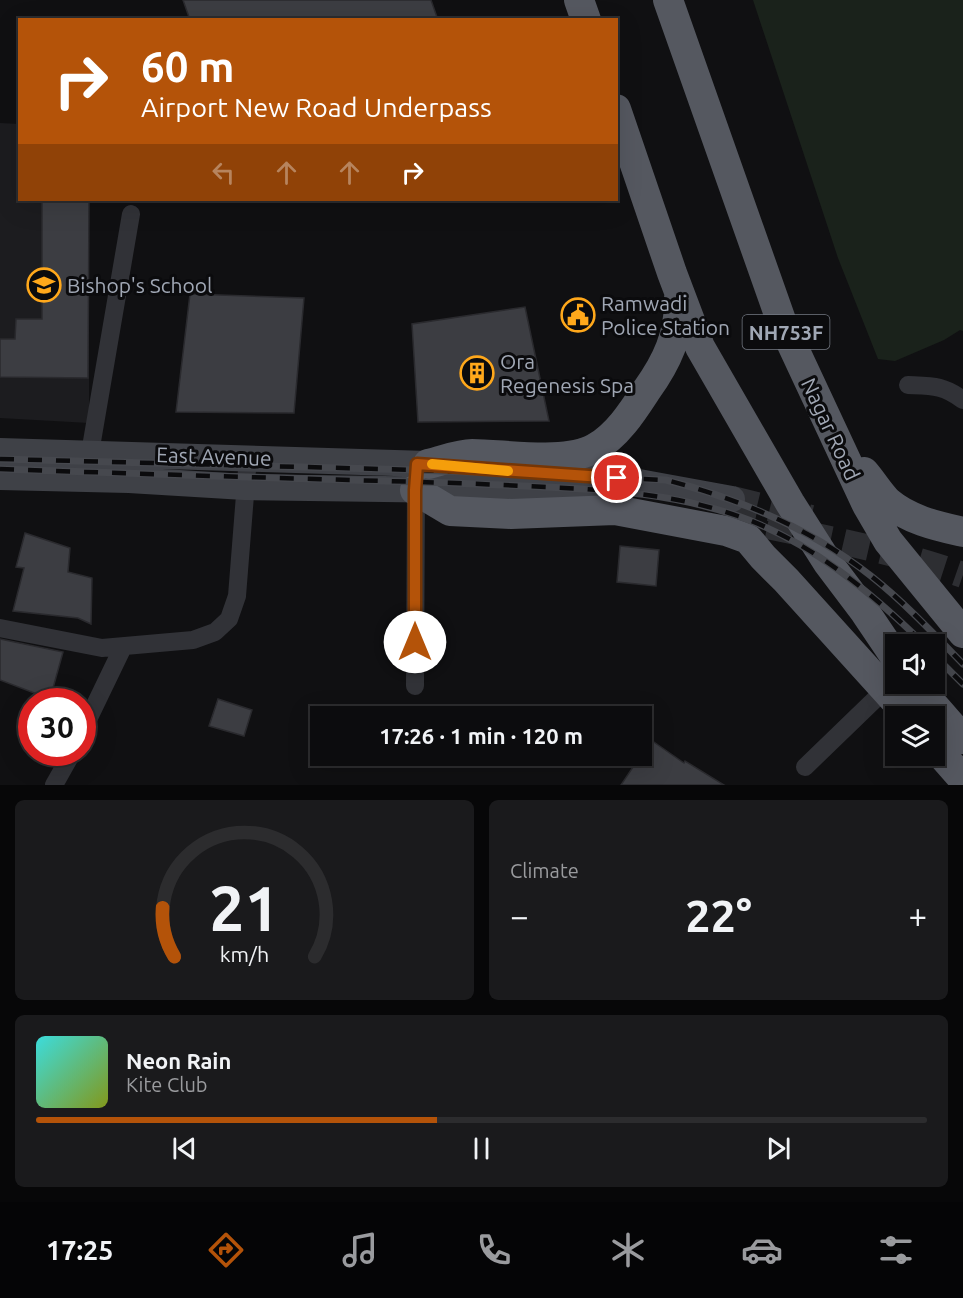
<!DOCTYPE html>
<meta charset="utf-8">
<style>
body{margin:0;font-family:Ubuntu,sans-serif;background:#1a1a1c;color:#f1f3f6;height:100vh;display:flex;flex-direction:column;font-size:22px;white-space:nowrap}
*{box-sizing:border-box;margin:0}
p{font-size:20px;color:#9a9b9e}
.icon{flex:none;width:33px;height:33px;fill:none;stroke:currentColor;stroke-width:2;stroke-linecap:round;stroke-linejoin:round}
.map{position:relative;height:785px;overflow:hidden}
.side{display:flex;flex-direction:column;gap:15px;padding:15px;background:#070708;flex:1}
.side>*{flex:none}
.guide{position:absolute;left:18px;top:18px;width:600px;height:183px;border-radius:0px;box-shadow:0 6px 24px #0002,0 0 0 2px #2c2c2e;background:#b45309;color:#fff;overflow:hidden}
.controls{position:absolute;left:885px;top:634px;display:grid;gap:12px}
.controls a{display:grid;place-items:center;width:60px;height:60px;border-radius:0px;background:#0c0c0e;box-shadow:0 6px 24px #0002,0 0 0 2px #2c2c2e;font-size:30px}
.speed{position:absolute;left:18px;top:688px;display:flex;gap:12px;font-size:30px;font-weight:700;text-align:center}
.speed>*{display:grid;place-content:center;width:78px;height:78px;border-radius:50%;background:#0c0c0e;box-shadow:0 6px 24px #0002,0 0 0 2px #2c2c2e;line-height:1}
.speed .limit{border:9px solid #d22;background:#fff;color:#111}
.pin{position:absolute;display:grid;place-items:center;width:51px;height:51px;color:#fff;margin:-26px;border:3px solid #fff;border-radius:50%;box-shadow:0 2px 6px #0007}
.me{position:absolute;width:66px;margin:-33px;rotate:0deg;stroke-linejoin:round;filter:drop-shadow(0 0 4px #0008)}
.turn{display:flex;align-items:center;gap:21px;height:126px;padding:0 24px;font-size:27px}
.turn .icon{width:78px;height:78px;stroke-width:2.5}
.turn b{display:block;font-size:42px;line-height:51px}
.lanes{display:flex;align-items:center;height:57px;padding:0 24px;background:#0003;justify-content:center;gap:30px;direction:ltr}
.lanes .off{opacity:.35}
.big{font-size:45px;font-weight:700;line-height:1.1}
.side .widget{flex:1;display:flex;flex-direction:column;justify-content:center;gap:9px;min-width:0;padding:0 21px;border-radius:9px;background:#1a1a1c}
.side .dial{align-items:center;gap:0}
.dial svg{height:156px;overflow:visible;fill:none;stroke:#2c2c2e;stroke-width:7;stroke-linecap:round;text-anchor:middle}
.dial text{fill:#f1f3f6;stroke:none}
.song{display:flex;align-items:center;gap:18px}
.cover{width:72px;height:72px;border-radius:9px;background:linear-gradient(135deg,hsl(180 70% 55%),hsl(70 70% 35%))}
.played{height:6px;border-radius:3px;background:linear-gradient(90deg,#b45309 45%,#2c2c2e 45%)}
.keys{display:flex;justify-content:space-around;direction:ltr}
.heat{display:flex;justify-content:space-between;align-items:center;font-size:33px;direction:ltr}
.side .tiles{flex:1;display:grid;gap:15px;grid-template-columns:1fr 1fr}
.widget:last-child{grid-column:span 2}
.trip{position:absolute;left:310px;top:706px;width:342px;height:60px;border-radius:0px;background:#0c0c0e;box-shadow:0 6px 24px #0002,0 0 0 2px #2c2c2e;font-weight:700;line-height:60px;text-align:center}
.tab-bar{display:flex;height:96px;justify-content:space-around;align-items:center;background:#050506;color:#9a9b9e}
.tab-bar .icon{width:42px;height:42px}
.tab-bar .on{color:#b45309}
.tab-bar b{font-size:27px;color:#f1f3f6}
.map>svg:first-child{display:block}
.built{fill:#1c1c1f}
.green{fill:#1a221b}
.building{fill:#3c3d42;stroke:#2a2a2e;stroke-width:1.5}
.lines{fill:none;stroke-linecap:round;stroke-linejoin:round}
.secondary-tunnel{stroke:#2d2e32;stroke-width:26;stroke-dasharray:26 13;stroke-linecap:butt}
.minor{stroke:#313237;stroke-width:18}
.secondary{stroke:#3f4147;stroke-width:26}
.trunk{stroke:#555860;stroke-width:30}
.rail-casing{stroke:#46484e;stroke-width:7}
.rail{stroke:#0b0b0d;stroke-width:4.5;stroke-dasharray:14;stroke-linecap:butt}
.route-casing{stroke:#753606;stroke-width:15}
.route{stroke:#b45309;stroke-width:10}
.slow{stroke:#f59e0b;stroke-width:10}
.labels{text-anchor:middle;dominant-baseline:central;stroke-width:6;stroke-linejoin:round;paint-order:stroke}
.shield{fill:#0b0b0d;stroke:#737882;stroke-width:1.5}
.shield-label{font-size:20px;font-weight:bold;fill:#a0a7b4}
.poi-label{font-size:21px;fill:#a0a7b4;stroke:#0b0b0d;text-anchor:start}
.street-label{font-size:21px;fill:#a0a7b4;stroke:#0b0b0d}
</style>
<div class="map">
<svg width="963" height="785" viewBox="0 0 963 785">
<rect width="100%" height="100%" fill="#101012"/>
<path class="built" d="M 0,123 L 19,124 L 20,200 L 89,200 L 89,423 L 0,418 Z"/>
<path class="green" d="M 753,0 L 963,0 L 963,331 L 960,330 L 944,340 L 895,361 L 878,359 L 838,258 Z"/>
<path class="building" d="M 183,0 L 431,0 L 438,20 L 190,20 Z
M 42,200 L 89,200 L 88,378 L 0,377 L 0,339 L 15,339 L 16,319 L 42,319 Z
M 190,294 L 304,298 L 294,413 L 176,412 Z
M 525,307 L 549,421 L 418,422 L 412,324 Z
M 25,533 L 70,548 L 68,572 L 92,578 L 91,624 L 78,618 L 13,611 L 24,568 L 16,567 Z
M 620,546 L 659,550 L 656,586 L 617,582 Z
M 0,639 L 63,652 L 50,699 L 0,680 Z
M 218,699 L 252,710 L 244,736 L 209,726 Z
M 651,740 L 684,763 L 685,761 L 724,785 L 621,785 Z"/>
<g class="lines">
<path class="secondary-tunnel" d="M 732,499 L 811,518
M 729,518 C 808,535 887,548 963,575"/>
<path class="minor" d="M 908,385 C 932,386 943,385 963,400
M 90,453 L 131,214
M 0,628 L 102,648 L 193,640 L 215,632 L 229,619 L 237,596 L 248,457
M 415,686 L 416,484
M 82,732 L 123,647
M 805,767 L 896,679
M 54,785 L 72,753"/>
<path class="secondary" d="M 0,451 L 428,464 L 617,478 L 732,499
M 0,477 L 129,480 L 245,487 L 457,490 L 516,494 L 620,495"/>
<path class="trunk" d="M 579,0 L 586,20
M 668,0 L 782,323 L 867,505 L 888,541 L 963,633
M 616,109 L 672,273 L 700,347 L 790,503 L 828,563 L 865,612 L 896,658
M 428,464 C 442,461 458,454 472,454 C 505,454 566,465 595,448 C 617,436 633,411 646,391 C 667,362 680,334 679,298
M 864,472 C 872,481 879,493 888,502 C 909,520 937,526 963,532
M 415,490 L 450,511 L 511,514 L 615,510 L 726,531 L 748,539 L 763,557 L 786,580 L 910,717
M 915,684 L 963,739
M 934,746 L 963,779"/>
<g class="rail-casing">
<path id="rail" d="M 0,459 L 417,470 L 666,480 C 740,499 810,528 871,576 C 904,602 934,634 963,664
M 0,469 C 140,474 279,478 419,482 C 461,483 503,485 546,487 C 611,490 675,494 738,516 C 810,541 871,592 925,645
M 934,655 L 963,684"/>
</g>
<use href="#rail" class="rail"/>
</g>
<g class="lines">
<g class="route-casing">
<path id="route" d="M 415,642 L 415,490 L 417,464 L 617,478"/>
</g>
<use href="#route" class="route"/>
<path class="slow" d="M 432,464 L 508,471"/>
</g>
<defs>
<g id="school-ring" transform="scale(1.725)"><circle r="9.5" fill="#0b0b0d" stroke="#ffa81b" stroke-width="1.5"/><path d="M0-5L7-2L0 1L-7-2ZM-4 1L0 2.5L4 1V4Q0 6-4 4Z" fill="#ffa81b"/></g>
<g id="civic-ring" transform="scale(1.725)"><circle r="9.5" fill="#0b0b0d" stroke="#ffa81b" stroke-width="1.5"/><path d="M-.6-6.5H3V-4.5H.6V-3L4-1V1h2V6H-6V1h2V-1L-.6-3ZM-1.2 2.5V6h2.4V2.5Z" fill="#ffa81b"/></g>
<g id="building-ring" transform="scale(1.725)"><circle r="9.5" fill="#0b0b0d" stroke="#ffa81b" stroke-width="1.5"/><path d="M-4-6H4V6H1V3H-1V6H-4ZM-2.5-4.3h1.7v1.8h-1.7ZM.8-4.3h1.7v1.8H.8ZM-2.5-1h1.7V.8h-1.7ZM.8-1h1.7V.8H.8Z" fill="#ffa81b"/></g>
</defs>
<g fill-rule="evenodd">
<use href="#school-ring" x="44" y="285"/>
<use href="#civic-ring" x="578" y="315"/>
<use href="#building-ring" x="477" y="373"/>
</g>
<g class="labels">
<rect class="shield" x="742.5" y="315" width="87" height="34" rx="4.5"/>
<g class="shield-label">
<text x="786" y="332">NH753F</text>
</g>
<g class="poi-label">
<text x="67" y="285">Bishop's School</text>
<text x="601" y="303">Ramwadi<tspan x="601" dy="24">Police Station</tspan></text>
<text x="500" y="361">Ora<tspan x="500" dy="24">Regenesis Spa</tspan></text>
</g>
<g class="street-label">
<text transform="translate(831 429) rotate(65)">Nagar Road</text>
<text transform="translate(214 456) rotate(2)">East Avenue</text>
</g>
</g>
</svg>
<div class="controls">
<a><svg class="icon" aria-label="sound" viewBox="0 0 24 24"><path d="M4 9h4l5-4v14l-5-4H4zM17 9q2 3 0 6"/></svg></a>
<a><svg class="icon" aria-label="layers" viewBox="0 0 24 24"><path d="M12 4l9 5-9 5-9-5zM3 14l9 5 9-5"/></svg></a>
</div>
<div class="speed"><div class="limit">30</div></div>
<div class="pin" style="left:617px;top:478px;background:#d93025"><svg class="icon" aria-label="arrive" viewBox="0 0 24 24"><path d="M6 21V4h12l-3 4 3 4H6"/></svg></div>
<svg class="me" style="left:415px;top:642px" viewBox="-20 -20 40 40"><circle r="19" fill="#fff"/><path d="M0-13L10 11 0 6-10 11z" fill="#b45309"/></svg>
<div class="trip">17:26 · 1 min · 120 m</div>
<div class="guide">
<div class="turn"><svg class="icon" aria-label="right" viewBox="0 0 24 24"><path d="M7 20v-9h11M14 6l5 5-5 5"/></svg><div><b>60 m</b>Airport New Road Underpass</div></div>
<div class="lanes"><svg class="icon off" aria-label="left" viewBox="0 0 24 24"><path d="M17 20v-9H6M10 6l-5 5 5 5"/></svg><svg class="icon off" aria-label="ahead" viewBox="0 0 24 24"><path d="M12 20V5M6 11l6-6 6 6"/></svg><svg class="icon off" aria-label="ahead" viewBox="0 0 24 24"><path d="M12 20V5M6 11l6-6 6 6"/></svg><svg class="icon" aria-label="right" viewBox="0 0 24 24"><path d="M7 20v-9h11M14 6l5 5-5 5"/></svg></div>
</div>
</div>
<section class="side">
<div class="tiles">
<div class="widget dial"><svg viewBox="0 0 100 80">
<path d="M14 69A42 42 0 1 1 86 69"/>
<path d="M14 69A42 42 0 0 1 8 44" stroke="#b45309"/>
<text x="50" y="56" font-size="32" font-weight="700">21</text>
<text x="50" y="72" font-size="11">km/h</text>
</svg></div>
<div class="widget"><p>Climate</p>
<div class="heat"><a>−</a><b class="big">22°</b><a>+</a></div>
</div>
<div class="widget">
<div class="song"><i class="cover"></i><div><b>Neon Rain</b><p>Kite Club</p></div></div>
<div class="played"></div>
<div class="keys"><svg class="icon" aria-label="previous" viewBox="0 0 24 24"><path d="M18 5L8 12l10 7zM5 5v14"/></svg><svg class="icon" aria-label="pause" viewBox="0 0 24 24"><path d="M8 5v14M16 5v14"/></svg><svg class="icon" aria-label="next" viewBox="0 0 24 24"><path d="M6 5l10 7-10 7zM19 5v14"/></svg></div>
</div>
</div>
</section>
<nav class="tab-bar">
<b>17:25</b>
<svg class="icon on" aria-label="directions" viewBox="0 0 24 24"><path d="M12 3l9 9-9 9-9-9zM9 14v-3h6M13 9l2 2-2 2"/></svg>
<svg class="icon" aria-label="music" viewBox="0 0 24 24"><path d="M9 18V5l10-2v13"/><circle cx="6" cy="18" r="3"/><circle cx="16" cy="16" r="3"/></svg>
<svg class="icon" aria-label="phone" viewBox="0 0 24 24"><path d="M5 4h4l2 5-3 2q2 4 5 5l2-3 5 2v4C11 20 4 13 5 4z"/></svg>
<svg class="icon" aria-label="climate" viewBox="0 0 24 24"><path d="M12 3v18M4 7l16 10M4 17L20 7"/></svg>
<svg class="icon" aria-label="car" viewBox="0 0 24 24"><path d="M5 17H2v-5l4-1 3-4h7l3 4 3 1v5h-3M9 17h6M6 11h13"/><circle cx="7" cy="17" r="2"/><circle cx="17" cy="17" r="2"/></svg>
<svg class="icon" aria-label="filters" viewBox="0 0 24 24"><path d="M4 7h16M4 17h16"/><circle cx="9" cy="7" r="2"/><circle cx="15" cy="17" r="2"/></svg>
</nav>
